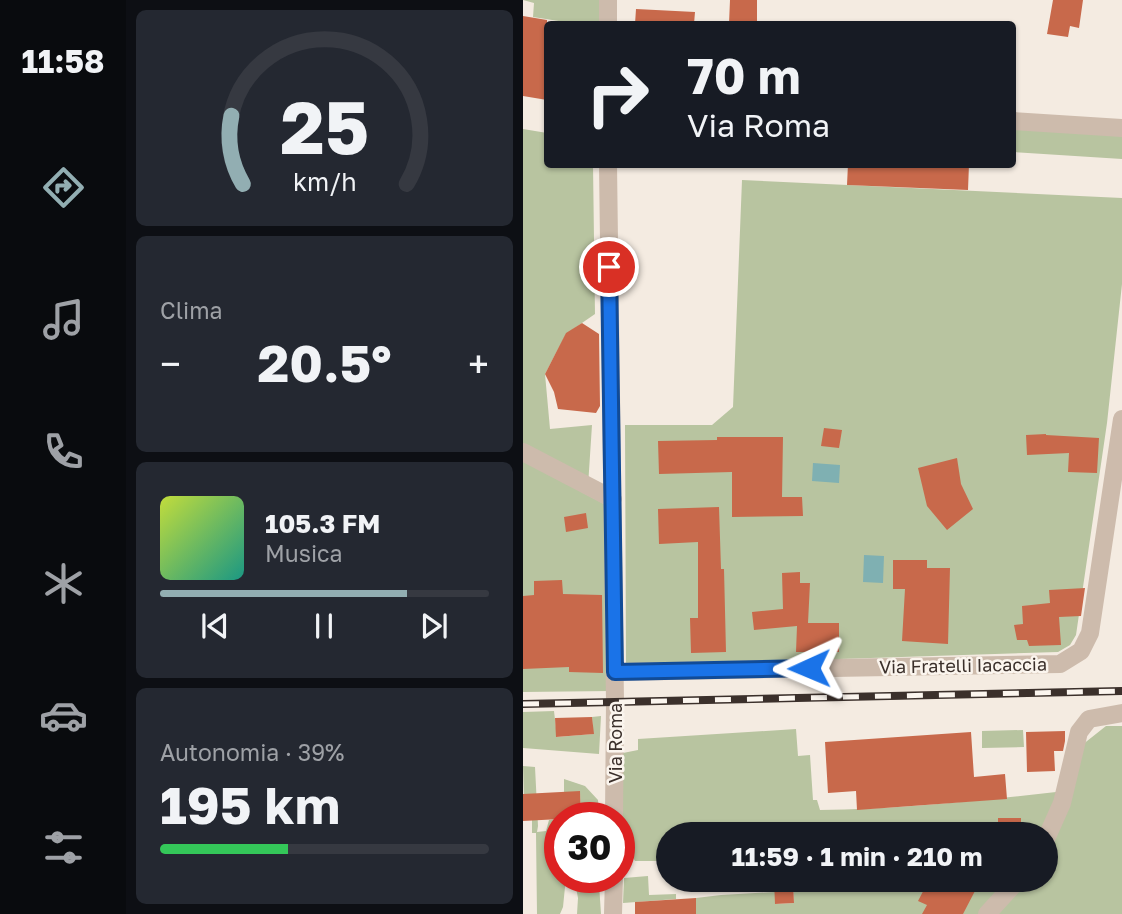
<!DOCTYPE html>
<html lang="it">
<meta charset="utf-8">
<style>
body{margin:0;font-family:"Golos Text",sans-serif;background:#242831;color:#f1f3f6;height:100vh;display:flex;flex-direction:column;font-size:26px;white-space:nowrap}
*{box-sizing:border-box;margin:0}
p{font-size:23px;color:#9ea1a6}
.icon{flex:none;width:38px;height:38px;fill:none;stroke:currentColor;stroke-width:2;stroke-linecap:round;stroke-linejoin:round}
.map{position:relative;flex:1;overflow:hidden}
.drawer{display:flex;flex-direction:column;gap:10px;padding:10px;background:#0d0f14;width:397px}
.drawer>*{flex:none}
.guide{position:absolute;left:21px;top:21px;width:472px;height:147px;border-radius:7px;box-shadow:0 2px 5px #0004;background:#171b24;color:#f1f3f6;overflow:hidden}
.speed{position:absolute;left:21px;top:802px;display:flex;gap:14px;font-size:35px;font-weight:700;text-align:center}
.speed>*{display:grid;place-content:center;width:91px;height:91px;border-radius:50%;background:#171b24;box-shadow:0 2px 5px #0004;line-height:1}
.speed .limit{border:10px solid #d22;background:#fff;color:#111}
.pin{position:absolute;display:grid;place-items:center;width:60px;height:60px;color:#fff;margin:-30px;border:4px solid #fff;border-radius:50%;box-shadow:0 2px 7px #0007}
.me{position:absolute;width:77px;margin:-38px;rotate:269deg;stroke-linejoin:round;filter:drop-shadow(0 0 5px #0008)}
.turn{display:flex;align-items:center;gap:24px;height:147px;padding:0 28px;font-size:32px}
.turn .icon{width:91px;height:91px;stroke-width:2.5}
.turn b{display:block;font-size:49px;line-height:60px}
.big{font-size:52px;font-weight:700;line-height:1.1}
.drawer .tile{flex:1;display:flex;flex-direction:column;justify-content:center;gap:10px;min-width:0;padding:0 24px;border-radius:10px;background:#242831}
.drawer .dial{align-items:center;gap:0}
.dial svg{height:182px;overflow:visible;fill:none;stroke:#363941;stroke-width:7;stroke-linecap:round;text-anchor:middle}
.dial text{fill:#f1f3f6;stroke:none}
.song{display:flex;align-items:center;gap:21px}
.cover{width:84px;height:84px;border-radius:10px;background:linear-gradient(135deg,hsl(70 70% 55%),hsl(170 70% 35%))}
.played{height:7px;border-radius:4px;background:linear-gradient(90deg,#92aeb2 75%,#363941 75%)}
.keys{display:flex;justify-content:space-around;direction:ltr}
.heat{display:flex;justify-content:space-between;align-items:center;font-size:38px;direction:ltr}
.charge{height:10px;border-radius:5px;background:linear-gradient(90deg,#34c759 39%,#363941 0)}
.trip{position:absolute;left:133px;top:822px;width:402px;height:70px;border-radius:35px;background:#171b24;box-shadow:0 2px 5px #0004;font-weight:700;line-height:70px;text-align:center}
main{display:flex;flex:1;min-height:0}
.tab-bar{display:flex;flex-direction:column;width:126px;justify-content:space-around;align-items:center;background:#090b0e;color:#9ea1a6}
.tab-bar .icon{width:49px;height:49px}
.tab-bar .on{color:#92aeb2}
.tab-bar b{font-size:32px;color:#f1f3f6}
.map>svg:first-child{display:block}
.green{fill:#b8c4a0}
.water{fill:#7fb0b2}
.building{fill:#c8694b}
.lines{fill:none;stroke-linecap:round;stroke-linejoin:round}
.minor{stroke:#cdbbac;stroke-width:18}
.rail-casing{stroke:#3b302b;stroke-width:8}
.rail{stroke:#fbf5ee;stroke-width:5;stroke-dasharray:16;stroke-linecap:butt}
.route-casing{stroke:#114b97;stroke-width:18}
.route{stroke:#1a73e8;stroke-width:12}
.labels{text-anchor:middle;dominant-baseline:central;stroke-width:5;stroke-linejoin:round;paint-order:stroke}
.street-label{font-size:18px;fill:#3b302b;stroke:#fbf5ee}
</style>
<main>
<nav class="tab-bar">
<b>11:58</b>
<svg class="icon on" aria-label="directions" viewBox="0 0 24 24"><path d="M12 3l9 9-9 9-9-9zM9 14v-3h6M13 9l2 2-2 2"/></svg>
<svg class="icon" aria-label="music" viewBox="0 0 24 24"><path d="M9 18V5l10-2v13"/><circle cx="6" cy="18" r="3"/><circle cx="16" cy="16" r="3"/></svg>
<svg class="icon" aria-label="phone" viewBox="0 0 24 24"><path d="M5 4h4l2 5-3 2q2 4 5 5l2-3 5 2v4C11 20 4 13 5 4z"/></svg>
<svg class="icon" aria-label="climate" viewBox="0 0 24 24"><path d="M12 3v18M4 7l16 10M4 17L20 7"/></svg>
<svg class="icon" aria-label="car" viewBox="0 0 24 24"><path d="M5 17H2v-5l4-1 3-4h7l3 4 3 1v5h-3M9 17h6M6 11h13"/><circle cx="7" cy="17" r="2"/><circle cx="17" cy="17" r="2"/></svg>
<svg class="icon" aria-label="filters" viewBox="0 0 24 24"><path d="M4 7h16M4 17h16"/><circle cx="9" cy="7" r="2"/><circle cx="15" cy="17" r="2"/></svg>
</nav>
<section class="drawer">
<div class="tile dial"><svg viewBox="0 0 100 80">
<path d="M14 69A42 42 0 1 1 86 69"/>
<path d="M14 69A42 42 0 0 1 9 39" stroke="#92aeb2"/>
<text x="50" y="56" font-size="32" font-weight="700">25</text>
<text x="50" y="72" font-size="11">km/h</text>
</svg></div>
<div class="tile"><p>Clima</p>
<div class="heat"><a>−</a><b class="big">20.5°</b><a>+</a></div>
</div>
<div class="tile">
<div class="song"><i class="cover"></i><div><b>105.3 FM</b><p>Musica</p></div></div>
<div class="played"></div>
<div class="keys"><svg class="icon" aria-label="previous" viewBox="0 0 24 24"><path d="M18 5L8 12l10 7zM5 5v14"/></svg><svg class="icon" aria-label="pause" viewBox="0 0 24 24"><path d="M8 5v14M16 5v14"/></svg><svg class="icon" aria-label="next" viewBox="0 0 24 24"><path d="M6 5l10 7-10 7zM19 5v14"/></svg></div>
</div>
<div class="tile"><p>Autonomia · 39%</p><b class="big">195 km</b><div class="charge"></div></div>
</section>
<div class="map">
<svg width="599" height="914" viewBox="0 0 599 914">
<rect width="100%" height="100%" fill="#f4ebe1"/>
<path class="green" d="M 0,0 L 77,0 L 76,24 L 42,24 L 42,22 L 10,17 L 11,3 Z
M 490,121 L 599,128 L 599,159 L 490,152 Z
M 0,129 L 24,133 L 24,164 L 70,165 L 72,314 L 43,334 L 22,374 L 27,429 L 69,425 L 65,486 L 0,452 Z
M 219,180 L 599,198 L 599,284 L 584,423 L 553,635 L 547,645 L 535,652 L 103,666 L 102,425 L 189,425 L 210,407 Z
M 0,461 L 85,506 L 88,691 L 0,692 Z
M 31,711 L 34,737 L 70,734 L 69,717 L 78,716 L 76,754 L 0,748 L 0,712 Z
M 583,726 L 599,726 L 599,914 L 472,914 L 501,880 L 523,880 L 523,850 L 543,812 L 559,745 Z
M 273,729 L 275,756 L 287,755 L 290,800 L 294,800 L 297,810 C 376,809 454,801 533,792 L 535,801 L 521,835 L 269,835 L 269,830 L 236,831 L 239,824 L 163,830 L 163,835 L 145,835 L 145,861 L 112,861 L 108,854 L 99,851 L 100,753 L 115,750 L 115,739 Z
M 500,730 L 501,747 L 459,748 L 459,731 Z
M 0,766 L 12,767 L 15,826 L 14,832 L 23,831 L 26,820 L 37,819 L 37,877 L 43,877 L 40,907 L 37,914 L 14,914 L 13,833 L 9,833 L 9,801 L 1,801 Z
M 41,779 L 62,786 L 75,800 L 76,817 L 58,817 L 57,792 L 41,792 Z
M 125,876 L 126,895 L 153,894 L 153,899 L 100,903 L 101,878 Z
M 59,877 L 65,877 L 76,884 L 78,914 L 54,914 L 55,898 L 52,882 Z
M 270,880 L 475,880 L 476,894 L 458,914 L 173,914 L 173,898 L 198,895 L 252,892 L 252,904 L 271,903 Z"/>
<path class="water" d="M 290,463 L 317,465 L 316,483 L 289,481 Z
M 341,555 L 361,556 L 360,583 L 340,582 Z"/>
<path class="building" d="M 207,0 L 234,0 L 234,24 L 206,24 Z
M 530,0 L 560,0 L 556,28 L 547,26 L 545,37 L 524,34 Z
M 113,9 L 172,12 L 171,24 L 112,24 Z
M 0,16 L 24,20 L 24,100 L 0,96 Z
M 325,164 L 446,164 L 445,190 L 324,185 Z
M 59,323 L 76,334 L 77,406 L 73,413 L 35,409 L 31,392 L 22,374 L 43,333 Z
M 301,428 L 319,430 L 316,448 L 298,446 Z
M 523,434 L 523,435 L 576,438 L 574,473 L 545,472 L 546,453 L 504,455 L 503,435 Z
M 194,437 L 260,437 L 259,497 L 279,497 L 280,516 L 209,517 L 209,472 L 136,474 L 135,441 L 194,440 Z
M 434,458 L 438,484 L 450,509 L 424,530 L 404,506 L 395,468 Z
M 196,507 L 198,569 L 201,569 L 203,652 L 168,653 L 167,618 L 175,618 L 175,542 L 136,544 L 135,509 Z
M 63,513 L 65,528 L 43,532 L 41,517 Z
M 370,560 L 404,560 L 404,568 L 427,568 L 425,644 L 379,641 L 382,589 L 370,589 Z
M 277,572 L 277,583 L 287,583 L 285,623 L 316,623 L 316,652 L 273,652 L 274,626 L 231,630 L 229,612 L 260,609 L 259,573 Z
M 39,580 L 40,594 L 79,595 L 80,673 L 46,672 L 46,667 L 0,669 L 0,596 L 11,595 L 11,581 Z
M 562,588 L 558,616 L 536,617 L 538,645 L 506,646 L 504,640 L 494,640 L 491,625 L 500,624 L 499,606 L 527,603 L 526,590 Z
M 69,717 L 71,734 L 33,737 L 32,718 Z
M 542,731 L 542,741 L 540,751 L 531,751 L 532,771 L 504,772 L 503,732 Z
M 448,732 L 451,777 L 482,774 L 484,799 L 334,810 L 333,791 L 305,793 L 302,742 Z
M 57,791 L 58,817 L 37,817 L 37,819 L 0,821 L 0,794 Z
M 475,818 L 498,818 L 498,835 L 475,835 Z
M 251,880 L 270,880 L 271,903 L 252,904 Z
M 406,880 L 414,880 L 430,889 L 435,880 L 453,889 L 440,914 L 399,914 L 404,905 L 395,901 Z
M 173,898 L 173,914 L 112,914 L 112,902 Z"/>
<g class="lines">
<path class="minor" d="M 85,24 L 85,0
M 490,121 L 599,128
M 85,164 L 92,702 L 91,817
M 0,452 L 90,499
M 92,672 L 537,664 L 558,651 L 567,633 L 599,419
M 523,839 L 539,803 L 556,732 L 566,719 L 599,713
M 90,914 L 91,877
M 464,914 L 495,880"/>
<g class="rail-casing">
<path id="rail" d="M 0,704 L 599,691"/>
</g>
<use href="#rail" class="rail"/>
</g>
<g class="lines">
<g class="route-casing">
<path id="route" d="M 86,267 L 92,672 L 286,668"/>
</g>
<use href="#route" class="route"/>
</g>
<g class="labels">
<g class="street-label">
<text transform="translate(440 665) rotate(-1)">Via Fratelli Iacaccia</text>
<text transform="translate(92 743) rotate(-90)">Via Roma</text>
</g>
</g>
</svg>
<div class="speed"><div class="limit">30</div></div>
<div class="pin" style="left:86px;top:267px;background:#d93025"><svg class="icon" aria-label="arrive" viewBox="0 0 24 24"><path d="M6 21V4h12l-3 4 3 4H6"/></svg></div>
<svg class="me" style="left:286px;top:668px" viewBox="-20 -20 40 40"><path d="M0-17L14 15 0 8-14 15z" fill="#1a73e8" stroke="#fff" stroke-width="4"/></svg>
<div class="trip">11:59 · 1 min · 210 m</div>
<div class="guide">
<div class="turn"><svg class="icon" aria-label="right" viewBox="0 0 24 24"><path d="M7 20v-9h11M14 6l5 5-5 5"/></svg><div><b>70 m</b>Via Roma</div></div>
</div>
</div>
</main>
